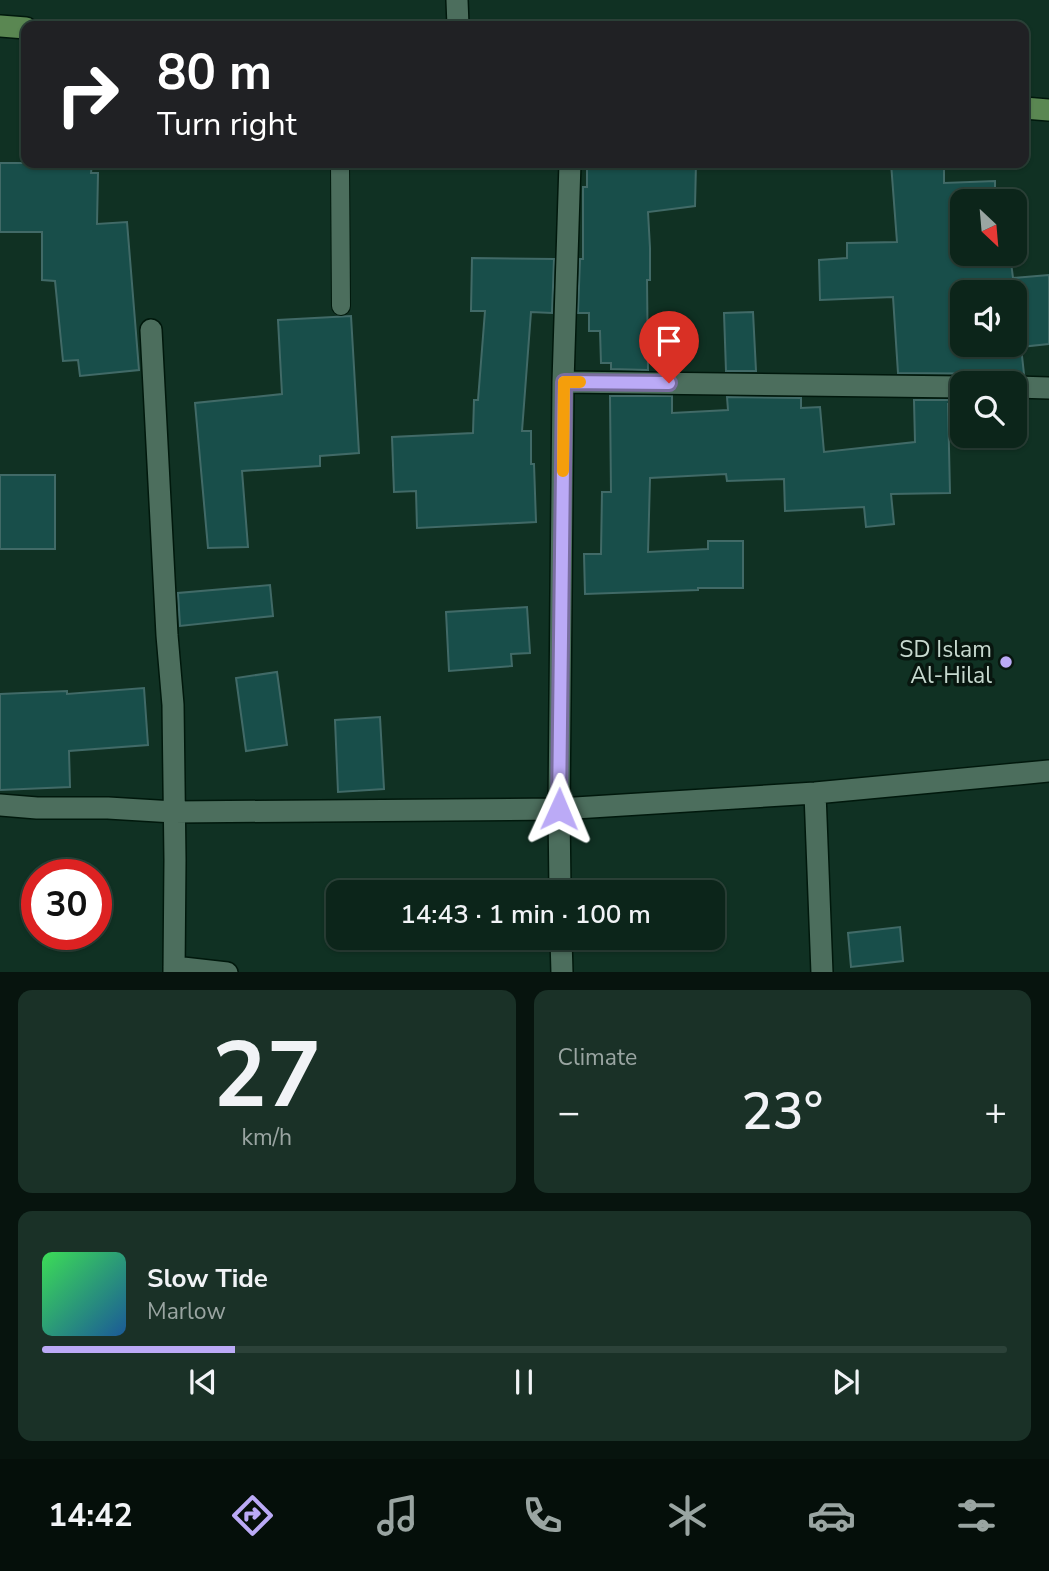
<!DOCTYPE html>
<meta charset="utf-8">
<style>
body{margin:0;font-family:"Nunito Sans",sans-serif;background:#1a3127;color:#f1f3f6;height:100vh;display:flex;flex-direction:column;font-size:26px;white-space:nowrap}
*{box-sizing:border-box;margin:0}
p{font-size:23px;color:#9aa5a2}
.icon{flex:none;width:38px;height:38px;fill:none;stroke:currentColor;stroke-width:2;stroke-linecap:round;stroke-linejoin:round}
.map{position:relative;height:972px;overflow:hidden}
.sheet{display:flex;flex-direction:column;gap:18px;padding:18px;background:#07140e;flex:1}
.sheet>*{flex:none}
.hud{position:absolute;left:21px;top:21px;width:1008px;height:147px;border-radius:14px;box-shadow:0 2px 5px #0004,0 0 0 2px #2c4239;background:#202124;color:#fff;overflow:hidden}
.needle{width:46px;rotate:154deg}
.fabs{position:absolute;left:950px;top:189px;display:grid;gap:14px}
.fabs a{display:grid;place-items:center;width:77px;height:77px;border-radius:14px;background:#0c251a;box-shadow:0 2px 5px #0004,0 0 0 2px #2c4239;font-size:35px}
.speed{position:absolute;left:21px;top:859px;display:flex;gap:14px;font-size:35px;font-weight:700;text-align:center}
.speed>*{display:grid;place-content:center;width:91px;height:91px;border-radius:50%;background:#0c251a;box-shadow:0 2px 5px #0004,0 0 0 2px #2c4239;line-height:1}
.speed .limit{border:10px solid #d22;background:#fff;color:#111}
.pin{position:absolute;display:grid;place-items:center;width:60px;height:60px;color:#fff;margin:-72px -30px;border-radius:50% 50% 50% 0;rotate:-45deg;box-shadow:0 0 7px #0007}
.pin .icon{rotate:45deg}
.me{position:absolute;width:77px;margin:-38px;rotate:1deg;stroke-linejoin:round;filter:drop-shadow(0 0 5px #0008)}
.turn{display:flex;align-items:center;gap:24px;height:147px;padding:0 21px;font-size:32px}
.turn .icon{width:91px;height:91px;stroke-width:2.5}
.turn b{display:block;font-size:49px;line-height:60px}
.big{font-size:52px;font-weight:600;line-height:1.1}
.sheet .card{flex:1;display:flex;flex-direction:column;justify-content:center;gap:10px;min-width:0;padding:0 24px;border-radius:14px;background:#1a3127}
.sheet .dial{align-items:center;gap:0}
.dial b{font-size:91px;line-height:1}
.song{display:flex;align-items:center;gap:21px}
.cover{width:84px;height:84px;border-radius:10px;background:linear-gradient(135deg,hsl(130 70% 55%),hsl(210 70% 35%))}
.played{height:7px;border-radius:4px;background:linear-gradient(90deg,#bbaaf6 20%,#2c4239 20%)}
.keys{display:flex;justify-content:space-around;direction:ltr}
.heat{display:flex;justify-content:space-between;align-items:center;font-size:38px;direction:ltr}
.sheet .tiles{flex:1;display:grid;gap:18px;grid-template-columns:1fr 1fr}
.card:last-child{grid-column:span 2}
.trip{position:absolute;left:326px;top:880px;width:399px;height:70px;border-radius:14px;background:#0c251a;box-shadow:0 2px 5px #0004,0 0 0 2px #2c4239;font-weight:600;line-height:70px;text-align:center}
.tab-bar{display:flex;height:112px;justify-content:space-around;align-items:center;background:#050f0a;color:#9aa5a2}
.tab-bar .icon{width:49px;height:49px}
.tab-bar .current{color:#bbaaf6}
.tab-bar b{font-size:32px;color:#f1f3f6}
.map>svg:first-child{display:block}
.building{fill:#184e4a;stroke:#416a67;stroke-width:2;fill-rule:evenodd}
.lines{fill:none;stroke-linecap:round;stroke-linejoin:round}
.service-casing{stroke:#00180c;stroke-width:20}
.minor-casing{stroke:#00180c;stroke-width:24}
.primary-casing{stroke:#00180c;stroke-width:24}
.service{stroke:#4c6e5d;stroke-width:18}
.minor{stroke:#4c6e5d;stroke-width:21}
.primary{stroke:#5a8752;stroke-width:21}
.route-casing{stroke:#7a6ea0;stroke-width:18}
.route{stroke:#bbaaf6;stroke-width:12}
.slow{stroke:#f59e0b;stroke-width:12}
.poi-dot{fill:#bbaaf6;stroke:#08160f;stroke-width:2.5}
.labels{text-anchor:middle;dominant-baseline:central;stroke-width:7;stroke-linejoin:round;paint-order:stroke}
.poi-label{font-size:23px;fill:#c7d9cf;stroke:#08160f;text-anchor:end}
</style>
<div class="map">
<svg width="1049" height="973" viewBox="0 0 1049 973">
<rect width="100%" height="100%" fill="#103123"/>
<path class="building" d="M 0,163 L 92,163 L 91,173 L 98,173 L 97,224 L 127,222 L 139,370 L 80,376 L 78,360 L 63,361 L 55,281 L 42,280 L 42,232 L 0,232 Z
M 587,163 L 696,163 L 695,206 L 648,212 L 650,248 L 650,280 L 647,280 L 648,370 L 611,369 L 611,363 L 601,363 L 600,331 L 589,331 L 589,313 L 578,313 L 580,259 L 583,259 L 583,187 L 587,187 Z
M 891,163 L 944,163 L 944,183 L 995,181 L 995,190 L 1003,190 L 1004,201 L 962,201 L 962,254 L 1010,254 L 1013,278 L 1049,275 L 1049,344 L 1021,347 L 1024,374 L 898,373 L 893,297 L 820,300 L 819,260 L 847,258 L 847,243 L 897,242 ZM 962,292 L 1015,292 L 1015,345 L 962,345 Z
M 472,258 L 554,259 L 552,313 L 531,312 L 522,431 L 531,431 L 531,464 L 534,464 L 536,522 L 417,528 L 416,491 L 394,492 L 392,437 L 473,433 L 474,400 L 478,400 L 485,311 L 471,311 Z
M 753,312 L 756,371 L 726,371 L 724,313 Z
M 351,316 L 359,453 L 320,456 L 320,466 L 242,471 L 248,547 L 208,548 L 195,403 L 282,394 L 278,320 Z
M 610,396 L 672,396 L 672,413 L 728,410 L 727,397 L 801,398 L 801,408 L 820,407 L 824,452 L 915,442 L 914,400 L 962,400 L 962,403 L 948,404 L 950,493 L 891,494 L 894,524 L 866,527 L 864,507 L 785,511 L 784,479 L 727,481 L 726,474 L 650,478 L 648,552 L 708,549 L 708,541 L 743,541 L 743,588 L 698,588 L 698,590 L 585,594 L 584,554 L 601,554 L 602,492 L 611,492 Z
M 0,475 L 55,475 L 55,549 L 0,549 Z
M 270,585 L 273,616 L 180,626 L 178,593 Z
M 527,607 L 530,653 L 511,654 L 512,666 L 449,671 L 446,612 Z
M 277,672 L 287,745 L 246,751 L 236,678 Z
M 144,688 L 148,745 L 69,751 L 70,787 L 0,790 L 0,694 L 67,691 L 67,694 Z
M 380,717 L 384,789 L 338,792 L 335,720 Z
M 900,927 L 903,961 L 851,967 L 848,933 Z"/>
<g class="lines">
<g class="service-casing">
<path id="service" d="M 340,163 L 341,306"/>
</g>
<g class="minor-casing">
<path id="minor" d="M 457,0 L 458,26
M 151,330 L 167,635 L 173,705 L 175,860 L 174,973
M 563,382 L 962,387
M 1015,387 L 1049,388
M 815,793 L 822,973
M 0,805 L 37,808 L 108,808 L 174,812 L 559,809 L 815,793 L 1049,771
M 560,892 L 559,809 L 563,382 L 570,163
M 561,938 L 562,973
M 174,967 L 227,973"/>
</g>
<g class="primary-casing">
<path id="primary" d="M 0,26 L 26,28
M 1024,108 L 1049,110"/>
</g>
<use href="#service" class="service"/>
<use href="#minor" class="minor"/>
<use href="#primary" class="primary"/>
</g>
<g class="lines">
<g class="route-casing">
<path id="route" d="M 559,809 L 564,382 L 669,383"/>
</g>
<use href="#route" class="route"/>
<path class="slow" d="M 563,471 L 564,382 L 580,382"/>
</g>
<circle class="poi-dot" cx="1006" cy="662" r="7"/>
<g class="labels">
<g class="poi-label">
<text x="992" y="649">SD Islam<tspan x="992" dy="26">Al-Hilal</tspan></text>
</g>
</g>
</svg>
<div class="fabs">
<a><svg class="needle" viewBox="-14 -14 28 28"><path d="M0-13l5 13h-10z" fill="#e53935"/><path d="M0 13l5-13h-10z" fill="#9aa5a2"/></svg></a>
<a><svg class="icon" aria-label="sound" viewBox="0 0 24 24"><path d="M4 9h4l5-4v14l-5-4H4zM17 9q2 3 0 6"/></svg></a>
<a><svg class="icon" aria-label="search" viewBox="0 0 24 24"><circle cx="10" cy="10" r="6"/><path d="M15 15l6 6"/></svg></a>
</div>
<div class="speed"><div class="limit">30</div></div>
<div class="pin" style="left:669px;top:383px;background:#d93025"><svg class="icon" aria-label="arrive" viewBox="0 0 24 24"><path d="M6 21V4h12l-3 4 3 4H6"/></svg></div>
<svg class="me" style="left:559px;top:809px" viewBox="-20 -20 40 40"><path d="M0-17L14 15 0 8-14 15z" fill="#bbaaf6" stroke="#fff" stroke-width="4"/></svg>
<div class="trip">14:43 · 1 min · 100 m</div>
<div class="hud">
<div class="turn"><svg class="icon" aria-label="right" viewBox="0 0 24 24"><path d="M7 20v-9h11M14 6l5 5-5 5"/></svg><div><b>80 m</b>Turn right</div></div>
</div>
</div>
<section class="sheet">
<div class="tiles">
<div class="card dial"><b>27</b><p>km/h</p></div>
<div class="card"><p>Climate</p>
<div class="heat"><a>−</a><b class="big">23°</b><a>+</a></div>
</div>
<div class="card">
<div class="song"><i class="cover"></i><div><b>Slow Tide</b><p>Marlow</p></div></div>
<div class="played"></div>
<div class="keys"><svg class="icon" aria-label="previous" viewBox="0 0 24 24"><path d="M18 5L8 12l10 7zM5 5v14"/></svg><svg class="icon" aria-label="pause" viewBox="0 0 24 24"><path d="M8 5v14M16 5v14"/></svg><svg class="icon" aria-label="next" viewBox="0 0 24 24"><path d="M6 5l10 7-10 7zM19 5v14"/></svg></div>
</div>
</div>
</section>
<nav class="tab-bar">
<b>14:42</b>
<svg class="icon current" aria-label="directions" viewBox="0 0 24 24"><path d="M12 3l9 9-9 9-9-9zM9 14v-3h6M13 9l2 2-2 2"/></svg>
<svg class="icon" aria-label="music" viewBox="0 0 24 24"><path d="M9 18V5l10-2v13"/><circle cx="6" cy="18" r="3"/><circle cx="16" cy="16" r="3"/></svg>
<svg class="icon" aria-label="phone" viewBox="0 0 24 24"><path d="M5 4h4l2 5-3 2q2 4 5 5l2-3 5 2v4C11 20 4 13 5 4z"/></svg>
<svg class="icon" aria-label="climate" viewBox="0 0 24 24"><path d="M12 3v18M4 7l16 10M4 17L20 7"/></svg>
<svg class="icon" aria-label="car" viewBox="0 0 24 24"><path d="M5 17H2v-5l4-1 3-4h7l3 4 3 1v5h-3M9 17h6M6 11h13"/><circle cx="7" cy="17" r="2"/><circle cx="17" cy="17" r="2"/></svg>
<svg class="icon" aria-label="filters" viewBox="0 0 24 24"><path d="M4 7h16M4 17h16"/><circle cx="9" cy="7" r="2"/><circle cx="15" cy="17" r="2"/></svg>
</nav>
